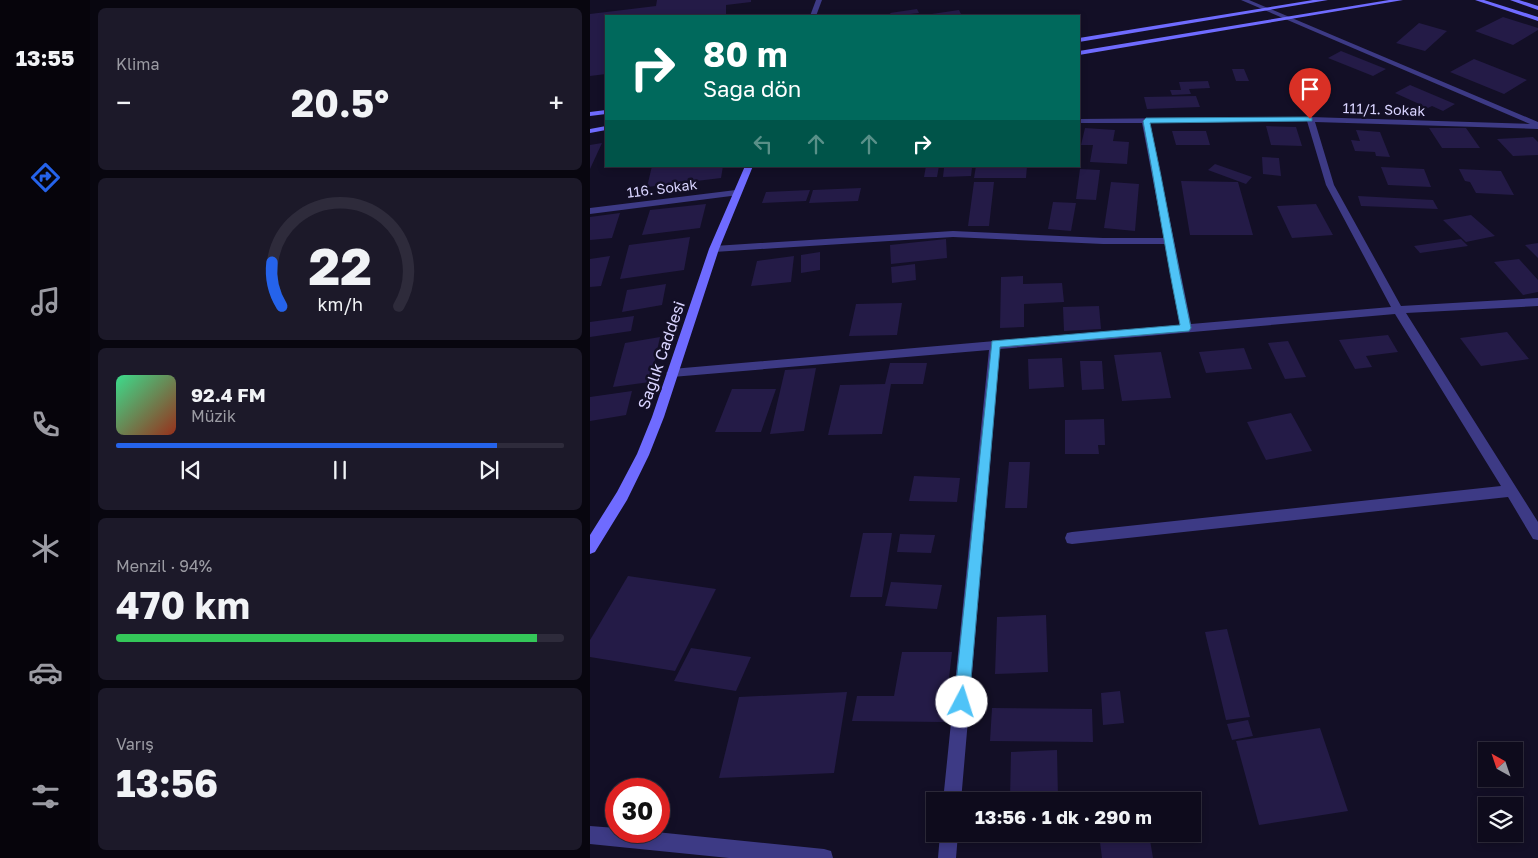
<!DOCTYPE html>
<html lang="tr">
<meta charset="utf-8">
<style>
body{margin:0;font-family:"Golos Text",sans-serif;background:#1c1929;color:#f1f3f6;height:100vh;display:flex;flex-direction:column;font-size:19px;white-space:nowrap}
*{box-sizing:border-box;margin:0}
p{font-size:16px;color:#9b9ba3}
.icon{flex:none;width:28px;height:28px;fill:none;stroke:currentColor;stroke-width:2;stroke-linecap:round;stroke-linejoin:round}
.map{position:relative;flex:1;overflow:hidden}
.panel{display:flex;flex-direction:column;gap:8px;padding:8px;background:#08060f;width:500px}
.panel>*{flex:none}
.banner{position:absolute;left:15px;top:15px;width:475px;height:152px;border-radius:0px;box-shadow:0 2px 8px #0003,0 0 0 1px #2e2b3b;background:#00695c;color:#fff;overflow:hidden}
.needle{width:32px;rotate:320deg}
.fabs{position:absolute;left:888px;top:742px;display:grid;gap:10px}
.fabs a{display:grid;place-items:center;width:45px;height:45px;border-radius:0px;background:#0e0b1c;box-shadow:0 2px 8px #0003,0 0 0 1px #2e2b3b;font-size:25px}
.speed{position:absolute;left:15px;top:778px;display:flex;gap:10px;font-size:25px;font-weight:700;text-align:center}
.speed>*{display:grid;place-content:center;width:65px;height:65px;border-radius:50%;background:#0e0b1c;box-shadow:0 2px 8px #0003,0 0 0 1px #2e2b3b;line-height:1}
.speed .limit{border:8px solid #d22;background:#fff;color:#111}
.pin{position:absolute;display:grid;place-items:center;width:42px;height:42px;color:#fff;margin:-51px -21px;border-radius:50% 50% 50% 0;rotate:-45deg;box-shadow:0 0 5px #0007}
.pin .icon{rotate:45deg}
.me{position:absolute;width:55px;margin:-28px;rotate:5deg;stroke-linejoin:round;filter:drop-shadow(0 0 4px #0008)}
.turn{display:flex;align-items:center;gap:18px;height:105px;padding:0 15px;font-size:22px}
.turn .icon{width:65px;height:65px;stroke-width:2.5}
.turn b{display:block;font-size:35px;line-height:42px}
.lanes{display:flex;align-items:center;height:48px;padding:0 15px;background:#0003;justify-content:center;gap:25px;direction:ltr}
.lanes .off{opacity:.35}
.big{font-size:38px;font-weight:700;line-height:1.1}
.panel .widget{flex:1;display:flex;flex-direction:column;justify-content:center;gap:8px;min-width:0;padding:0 18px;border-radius:8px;background:#1c1929}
.panel .dial{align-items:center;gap:0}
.dial svg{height:130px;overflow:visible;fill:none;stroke:#2e2b3b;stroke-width:7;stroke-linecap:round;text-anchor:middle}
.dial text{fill:#f1f3f6;stroke:none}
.song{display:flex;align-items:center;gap:15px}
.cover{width:60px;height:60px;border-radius:8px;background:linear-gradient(135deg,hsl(150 70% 55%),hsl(10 70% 35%))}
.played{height:5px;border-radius:2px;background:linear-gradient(90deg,#2563eb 85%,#2e2b3b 85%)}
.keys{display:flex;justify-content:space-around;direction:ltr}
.heat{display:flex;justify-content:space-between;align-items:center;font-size:28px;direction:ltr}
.charge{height:8px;border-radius:4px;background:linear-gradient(90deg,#34c759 94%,#2e2b3b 0)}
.trip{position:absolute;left:336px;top:792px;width:275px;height:50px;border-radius:0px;background:#0e0b1c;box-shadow:0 2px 8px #0003,0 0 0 1px #2e2b3b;font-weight:700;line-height:50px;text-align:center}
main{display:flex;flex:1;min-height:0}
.tab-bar{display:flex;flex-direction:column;width:90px;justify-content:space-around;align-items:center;background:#06040b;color:#9b9ba3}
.tab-bar .icon{width:35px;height:35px}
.tab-bar .active{color:#2563eb}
.tab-bar b{font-size:22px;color:#f1f3f6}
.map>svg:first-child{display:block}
.building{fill:#241b47}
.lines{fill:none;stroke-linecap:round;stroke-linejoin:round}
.street{fill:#3d3a85;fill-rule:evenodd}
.secondary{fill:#6f6bff;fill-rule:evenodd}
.route{fill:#4fc3f7;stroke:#337fa1}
.labels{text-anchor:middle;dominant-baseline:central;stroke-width:5;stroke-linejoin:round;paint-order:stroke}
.far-street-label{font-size:14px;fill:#d9d4ff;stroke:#130f26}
.street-label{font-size:16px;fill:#d9d4ff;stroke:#130f26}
</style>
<main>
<nav class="tab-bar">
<b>13:55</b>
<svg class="icon active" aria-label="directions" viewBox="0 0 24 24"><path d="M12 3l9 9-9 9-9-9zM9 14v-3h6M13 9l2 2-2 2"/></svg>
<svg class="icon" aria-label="music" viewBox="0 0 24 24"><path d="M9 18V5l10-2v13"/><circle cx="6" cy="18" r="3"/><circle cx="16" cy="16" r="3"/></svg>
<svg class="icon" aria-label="phone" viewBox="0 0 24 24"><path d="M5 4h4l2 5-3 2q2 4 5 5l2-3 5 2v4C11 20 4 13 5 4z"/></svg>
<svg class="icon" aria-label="climate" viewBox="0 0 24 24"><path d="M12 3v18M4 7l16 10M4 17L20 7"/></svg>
<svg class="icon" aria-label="car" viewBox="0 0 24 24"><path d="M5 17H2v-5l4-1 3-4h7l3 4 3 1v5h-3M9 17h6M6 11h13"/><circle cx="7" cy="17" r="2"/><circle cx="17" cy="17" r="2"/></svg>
<svg class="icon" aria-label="filters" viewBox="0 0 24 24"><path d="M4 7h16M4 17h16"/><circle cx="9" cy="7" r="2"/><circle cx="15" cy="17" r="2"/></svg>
</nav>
<section class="panel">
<div class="widget"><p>Klima</p>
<div class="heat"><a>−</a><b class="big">20.5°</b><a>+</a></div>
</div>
<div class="widget dial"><svg viewBox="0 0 100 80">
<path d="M14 69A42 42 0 1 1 86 69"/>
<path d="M14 69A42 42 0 0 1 8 42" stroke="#2563eb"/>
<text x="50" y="56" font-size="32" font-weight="700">22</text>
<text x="50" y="72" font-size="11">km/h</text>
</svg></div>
<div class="widget">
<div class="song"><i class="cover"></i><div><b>92.4 FM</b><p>Müzik</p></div></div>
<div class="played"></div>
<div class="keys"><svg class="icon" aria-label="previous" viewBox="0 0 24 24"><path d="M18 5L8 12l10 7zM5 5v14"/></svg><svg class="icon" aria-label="pause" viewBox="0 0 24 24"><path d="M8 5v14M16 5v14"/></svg><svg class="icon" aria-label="next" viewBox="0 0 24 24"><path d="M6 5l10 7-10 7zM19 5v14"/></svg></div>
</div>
<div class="widget"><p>Menzil · 94%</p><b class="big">470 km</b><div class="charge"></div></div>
<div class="widget"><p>Varış</p><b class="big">13:56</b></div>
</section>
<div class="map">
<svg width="948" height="858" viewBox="0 0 948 858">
<rect width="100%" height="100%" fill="#130f26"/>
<path class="building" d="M 67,0 L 161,0 L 161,2 L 136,5 L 136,16 L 16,16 L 16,74 L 0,76 L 0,14 L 66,6 Z
M 327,9 L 329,13 L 302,16 L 300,13 Z
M 369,10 L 372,16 L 335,16 L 335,15 Z
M 913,17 L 948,28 L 948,30 L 923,45 L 885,31 Z
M 829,23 L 857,31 L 835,51 L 806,43 Z
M 751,51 L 796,69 L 783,76 L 738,58 Z
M 884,59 L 937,80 L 914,94 L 860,72 Z
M 642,69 L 654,69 L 659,81 L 646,81 Z
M 618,81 L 620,88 L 599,89 L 601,94 L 582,95 L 580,90 L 591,90 L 589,82 Z
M 820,85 L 865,104 L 853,111 L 842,106 L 838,108 L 805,93 Z
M 606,96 L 610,107 L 557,109 L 554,97 Z
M 676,126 L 706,127 L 712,146 L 681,145 Z
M 495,128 L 525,130 L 523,141 L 539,142 L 537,164 L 500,162 L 503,145 L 491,145 Z
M 839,128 L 876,128 L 890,148 L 852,148 Z
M 766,130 L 790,132 L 800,157 L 786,156 L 785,152 L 765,151 L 761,140 L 770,141 Z
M 582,131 L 616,131 L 620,145 L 586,145 Z
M 943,137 L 948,142 L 948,155 L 923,156 L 907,139 Z
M 12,143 L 0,169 L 0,145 Z
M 672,157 L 689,158 L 691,176 L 673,174 Z
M 625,164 L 662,177 L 656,184 L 618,170 Z
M 62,166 L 133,166 L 131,178 L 57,187 Z
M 336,166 L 349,166 L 347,177 L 334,177 Z
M 386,166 L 437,166 L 436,178 L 384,178 Z
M 791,167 L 834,169 L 841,187 L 798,185 Z
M 354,168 L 382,168 L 381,176 L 353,177 Z
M 490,169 L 510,170 L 506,200 L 486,199 Z
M 869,169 L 911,171 L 924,195 L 886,193 L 880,182 L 875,181 Z
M 591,181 L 648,182 L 663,235 L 600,235 Z
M 384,182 L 404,182 L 399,226 L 378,226 Z
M 521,182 L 549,184 L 545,231 L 514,228 Z
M 271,188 L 268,201 L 219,203 L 223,190 Z
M 220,190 L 216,201 L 172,203 L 176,192 Z
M 768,196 L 843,200 L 848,209 L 771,206 Z
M 463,202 L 486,203 L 481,231 L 458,229 Z
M 116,204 L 110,228 L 52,235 L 60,210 Z
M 726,204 L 743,235 L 702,238 L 687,206 Z
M 30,213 L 22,238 L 0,240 L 0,217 Z
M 881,215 L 905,236 L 876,242 L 853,220 Z
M 100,237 L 94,270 L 30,279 L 39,245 Z
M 356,239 L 357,258 L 301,264 L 300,245 Z
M 871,239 L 878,246 L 830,253 L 824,246 Z
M 948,243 L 948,258 L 935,245 Z
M 230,252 L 230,270 L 211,273 L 211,255 Z
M 20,256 L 11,286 L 0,287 L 0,259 Z
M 204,256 L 201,282 L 161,286 L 167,261 Z
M 929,259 L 948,280 L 948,292 L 933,295 L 904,262 Z
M 325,264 L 326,280 L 302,283 L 301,267 Z
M 433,276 L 433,284 L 472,283 L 474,302 L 434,304 L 434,327 L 410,328 L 411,277 Z
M 76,284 L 72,305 L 32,312 L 37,290 Z
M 312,303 L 307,335 L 259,336 L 266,304 Z
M 509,306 L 511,329 L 474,331 L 473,307 Z
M 44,316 L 41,331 L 0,337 L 0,322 Z
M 917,332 L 939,359 L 891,366 L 870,338 Z
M 798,335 L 808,352 L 776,356 L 782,367 L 765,369 L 749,340 Z
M 70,337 L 60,382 L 23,387 L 35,343 Z
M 698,341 L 716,377 L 695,379 L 678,343 Z
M 654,348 L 662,369 L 616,373 L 609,352 Z
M 571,352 L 581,398 L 532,401 L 524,355 Z
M 472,358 L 474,387 L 439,389 L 438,359 Z
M 490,361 L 512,361 L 514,389 L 492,390 Z
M 300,363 L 337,363 L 333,384 L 301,384 L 292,434 L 238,435 L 250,385 L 295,384 Z
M 226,368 L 214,431 L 180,434 L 195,370 Z
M 142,389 L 186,389 L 171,432 L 125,432 Z
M 42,391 L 36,415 L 0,421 L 0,397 Z
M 701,413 L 722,451 L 676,460 L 657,422 Z
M 514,419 L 515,445 L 508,445 L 509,454 L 475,454 L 475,420 Z
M 419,462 L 440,462 L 437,508 L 415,508 Z
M 324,476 L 370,478 L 367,502 L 319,501 Z
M 273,533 L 302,533 L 292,597 L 260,597 Z
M 310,534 L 345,535 L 341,553 L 307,552 Z
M 38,576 L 126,589 L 85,671 L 0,657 L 0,640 Z
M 301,582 L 352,585 L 347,609 L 295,606 Z
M 456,615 L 458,672 L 405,674 L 407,617 Z
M 637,629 L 660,717 L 636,720 L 615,632 Z
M 101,648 L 161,657 L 146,691 L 84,681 Z
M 312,652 L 362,652 L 354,722 L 262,721 L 267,696 L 304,696 Z
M 530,691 L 534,723 L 513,725 L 511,693 Z
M 257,692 L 244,773 L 129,778 L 149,697 Z
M 402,708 L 502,709 L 503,742 L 400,741 Z
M 658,720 L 663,736 L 642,740 L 637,724 Z
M 730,728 L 758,811 L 669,825 L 646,741 Z
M 467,750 L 468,798 L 420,799 L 421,752 Z
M 509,834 L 559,834 L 563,858 L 512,858 Z"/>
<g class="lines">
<path class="street" d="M 226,0 L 232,0 L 226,16 L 220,16 Z
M 651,0 L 659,0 L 948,122 L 948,129 L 725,122 L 744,185 L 811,306 L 948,298 L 948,306 L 816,313 L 948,522 L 948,540 L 943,539 L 918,497 L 482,544 L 477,543 L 475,538 L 477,533 L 482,532 L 911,486 L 805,314 L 410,349 L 371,801 L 353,801 L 399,350 L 82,377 L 76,373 L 82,369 L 590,325 L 575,244 L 513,244 L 363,237 L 124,252 L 119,249 L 124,246 L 363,231 L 513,238 L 574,238 L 552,123 L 489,123 L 489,119 L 720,117 L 940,124 ZM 717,121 L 736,185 L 801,307 L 601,324 L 560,123 Z
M 146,190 L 149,191 L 149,195 L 0,214 L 0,208 Z
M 0,826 L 26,828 L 26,831 L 56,831 L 234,849 L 241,851 L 243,858 L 139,858 L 0,844 Z
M 350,834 L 368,834 L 366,858 L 348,858 Z"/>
<path class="secondary" d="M 723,0 L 738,0 L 489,42 L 489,38 Z
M 799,0 L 813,0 L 489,55 L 489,51 Z
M 885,0 L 894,0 L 948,17 L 948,21 Z
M 920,0 L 929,0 L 948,6 L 948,10 Z
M 16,110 L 16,114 L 0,116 L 0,112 Z
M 16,126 L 16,130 L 0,133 L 0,129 Z
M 155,166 L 163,166 L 129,249 L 74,417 L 59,455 L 37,500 L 5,552 L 0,554 L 0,535 L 27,492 L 47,454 L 62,417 L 119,249 Z"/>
</g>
<path class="route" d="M 720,117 L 722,118 L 722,121 L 560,123 C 575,191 586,260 601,328 L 599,331 L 410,347 L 379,702 L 377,707 L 372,709 L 366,707 L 364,702 L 402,341 L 590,325 C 576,257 566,189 553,121 L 556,118 Z"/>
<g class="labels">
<g class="far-street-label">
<text transform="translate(794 109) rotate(2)">111/1. Sokak</text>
<text transform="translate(72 188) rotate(-7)">116. Sokak</text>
</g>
<g class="street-label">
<text transform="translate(71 355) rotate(-71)">Sağlık Caddesi</text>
</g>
</g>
</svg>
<div class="fabs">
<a><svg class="needle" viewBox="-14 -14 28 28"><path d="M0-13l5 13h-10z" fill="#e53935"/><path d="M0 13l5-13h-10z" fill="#9b9ba3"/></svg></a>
<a><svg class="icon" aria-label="layers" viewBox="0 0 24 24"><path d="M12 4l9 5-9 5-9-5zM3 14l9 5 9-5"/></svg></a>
</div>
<div class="speed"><div class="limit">30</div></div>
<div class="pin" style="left:720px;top:119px;background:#d93025"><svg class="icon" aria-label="arrive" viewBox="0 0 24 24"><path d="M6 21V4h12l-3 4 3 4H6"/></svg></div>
<svg class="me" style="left:372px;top:702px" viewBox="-20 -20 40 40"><circle r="19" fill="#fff"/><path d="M0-13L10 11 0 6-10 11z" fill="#4fc3f7"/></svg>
<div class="trip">13:56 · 1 dk · 290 m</div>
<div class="banner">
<div class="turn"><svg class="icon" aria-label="right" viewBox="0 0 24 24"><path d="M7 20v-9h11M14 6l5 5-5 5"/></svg><div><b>80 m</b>Sağa dön</div></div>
<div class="lanes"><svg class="icon off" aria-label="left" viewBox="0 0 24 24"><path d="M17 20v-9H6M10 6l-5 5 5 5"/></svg><svg class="icon off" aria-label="ahead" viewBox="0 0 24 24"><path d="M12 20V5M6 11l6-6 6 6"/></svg><svg class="icon off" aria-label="ahead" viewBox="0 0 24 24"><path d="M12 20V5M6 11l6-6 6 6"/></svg><svg class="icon" aria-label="right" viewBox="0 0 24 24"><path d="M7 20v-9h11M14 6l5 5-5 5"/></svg></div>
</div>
</div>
</main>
